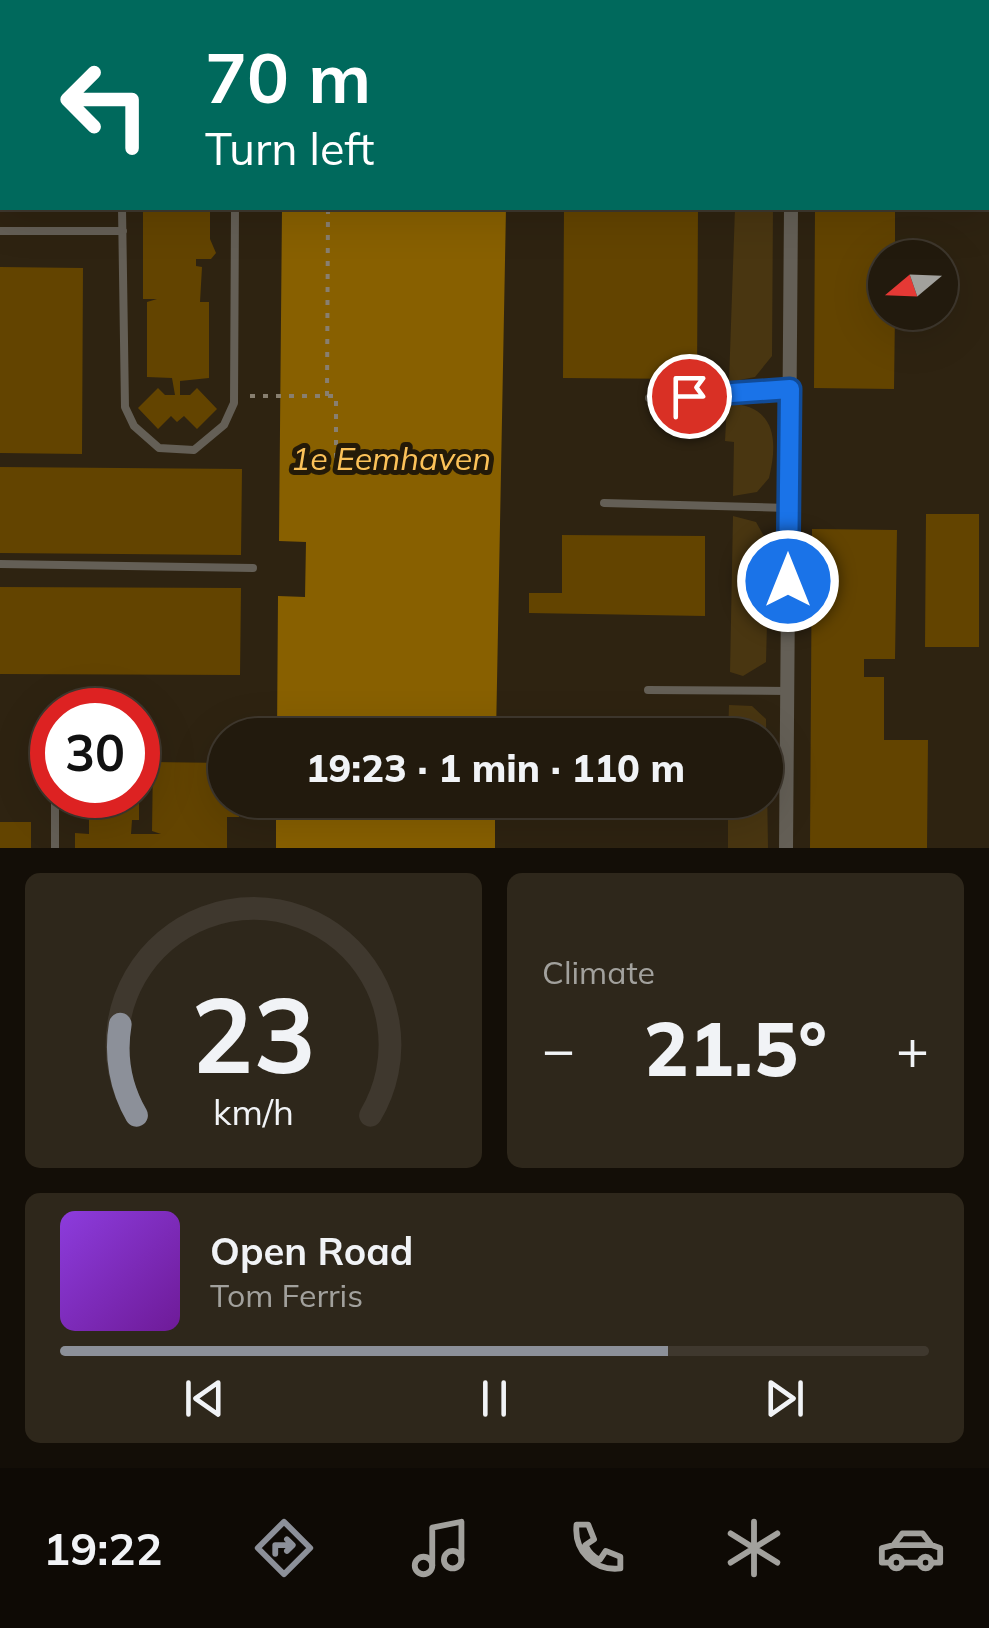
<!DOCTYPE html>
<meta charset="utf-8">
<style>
body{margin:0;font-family:Mulish,sans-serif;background:#2e271b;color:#f1f3f6;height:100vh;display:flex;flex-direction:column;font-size:38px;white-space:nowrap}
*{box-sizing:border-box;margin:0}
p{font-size:32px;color:#a2a19d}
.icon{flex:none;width:55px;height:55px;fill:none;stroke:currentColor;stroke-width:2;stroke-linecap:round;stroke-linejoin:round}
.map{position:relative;height:848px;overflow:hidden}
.drawer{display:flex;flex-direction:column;gap:25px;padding:25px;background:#130e07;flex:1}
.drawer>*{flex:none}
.hud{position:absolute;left:0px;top:0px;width:990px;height:210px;box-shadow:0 10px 40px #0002,0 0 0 2px #3f382e;background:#00695c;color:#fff;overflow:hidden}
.needle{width:65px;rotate:251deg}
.buttons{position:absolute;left:868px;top:240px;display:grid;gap:20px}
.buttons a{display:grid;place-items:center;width:90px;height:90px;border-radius:50%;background:#221a0d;box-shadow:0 10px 40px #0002,0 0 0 2px #3f382e;font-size:50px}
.speed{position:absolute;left:30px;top:688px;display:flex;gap:20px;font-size:50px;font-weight:700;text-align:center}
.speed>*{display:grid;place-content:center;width:130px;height:130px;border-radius:50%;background:#221a0d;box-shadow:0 10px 40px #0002,0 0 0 2px #3f382e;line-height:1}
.speed .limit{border:15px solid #d22;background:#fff;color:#111}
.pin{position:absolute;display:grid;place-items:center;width:85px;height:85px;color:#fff;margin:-42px;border:5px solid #fff;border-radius:50%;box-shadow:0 2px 10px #0007}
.me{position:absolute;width:110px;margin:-55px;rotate:0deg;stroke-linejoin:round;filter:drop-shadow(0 0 8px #0008)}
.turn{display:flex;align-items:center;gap:35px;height:210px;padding:0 40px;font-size:45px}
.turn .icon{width:130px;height:130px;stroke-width:2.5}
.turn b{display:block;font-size:70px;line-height:85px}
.big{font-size:75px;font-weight:800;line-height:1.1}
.drawer .card{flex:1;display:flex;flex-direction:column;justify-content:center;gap:15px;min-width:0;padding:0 35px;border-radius:15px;background:#2e271b}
.drawer .dial{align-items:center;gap:0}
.dial svg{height:260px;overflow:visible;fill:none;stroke:#3f382e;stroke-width:7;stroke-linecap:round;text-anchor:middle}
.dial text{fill:#f1f3f6;stroke:none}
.song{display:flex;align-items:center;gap:30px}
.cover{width:120px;height:120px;border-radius:15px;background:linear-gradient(135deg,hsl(270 70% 55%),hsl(280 70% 35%))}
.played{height:10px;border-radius:5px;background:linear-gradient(90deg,#8c9099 70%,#3f382e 70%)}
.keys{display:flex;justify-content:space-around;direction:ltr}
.heat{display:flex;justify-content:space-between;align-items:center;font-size:55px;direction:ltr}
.drawer .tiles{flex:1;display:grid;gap:25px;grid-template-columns:1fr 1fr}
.card:last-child{grid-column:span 2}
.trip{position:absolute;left:208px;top:718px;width:575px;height:100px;border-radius:50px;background:#221a0d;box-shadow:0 10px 40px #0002,0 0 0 2px #3f382e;font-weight:800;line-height:100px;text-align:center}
.menu{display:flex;height:160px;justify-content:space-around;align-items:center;background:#0e0a05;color:#a2a19d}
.menu .icon{width:70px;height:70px}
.menu .on{color:#8c9099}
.menu b{font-size:45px;color:#f1f3f6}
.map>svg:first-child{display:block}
.green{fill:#493611}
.water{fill:#886000}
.building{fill:#634400}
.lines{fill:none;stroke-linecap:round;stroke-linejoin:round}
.path{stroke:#887f70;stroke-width:4;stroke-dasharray:5 8;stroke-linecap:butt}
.lane{stroke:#645f56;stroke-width:8}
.street{stroke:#645f56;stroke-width:14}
.route-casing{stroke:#114b97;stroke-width:25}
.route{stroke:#1a73e8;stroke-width:18}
.labels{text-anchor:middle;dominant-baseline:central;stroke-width:10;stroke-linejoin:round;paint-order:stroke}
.water-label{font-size:32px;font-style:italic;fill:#fcc259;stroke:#241a08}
</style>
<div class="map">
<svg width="989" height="848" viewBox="0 0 989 848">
<rect width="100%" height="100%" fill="#2e2311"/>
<path class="green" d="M 735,208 L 773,208 L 772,356 L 755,377 L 729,382 Z
M 727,403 C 774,405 779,437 769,478 L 757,492 L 733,496 L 734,442 L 725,441 Z
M 733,516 L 756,522 L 769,545 L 766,662 L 743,676 L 730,672 Z
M 729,705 L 752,706 L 766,719 L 768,848 L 728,848 L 728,800 L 765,800 L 765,735 L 728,735 Z"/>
<path class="water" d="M 284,0 L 508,0 L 284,2 Z
M 282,208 L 506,208 L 496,735 L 277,735 L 278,596 L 305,597 L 306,542 L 279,541 Z
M 276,800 L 495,800 L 495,848 L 276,848 Z"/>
<path class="building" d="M 162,208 L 210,212 L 210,239 L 216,253 L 211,259 L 196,259 L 196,266 L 202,267 L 200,302 L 209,302 L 209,378 L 180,381 L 180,395 L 190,395 L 197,388 L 217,409 L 197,429 L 184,416 L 177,422 L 171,416 L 158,429 L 138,408 L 158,388 L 165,395 L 175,395 L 172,378 L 147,377 L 147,302 L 157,299 L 143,299 L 143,211 L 162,211 Z
M 564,208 L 698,208 L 697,379 L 563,378 Z
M 815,208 L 895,208 L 895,258 L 885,258 L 885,312 L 895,312 L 894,389 L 814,388 Z
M 0,267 L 83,268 L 82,454 L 0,453 Z
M 0,467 L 242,469 L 241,555 L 0,553 Z
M 926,514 L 979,514 L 979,647 L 925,647 Z
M 812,529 L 897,530 L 895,659 L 864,659 L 864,677 L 884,677 L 884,740 L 928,740 L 927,848 L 810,848 Z
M 562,535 L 705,536 L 705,616 L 529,613 L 529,593 L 562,593 Z
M 0,587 L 241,588 L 240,675 L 0,674 Z
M 153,762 L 225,763 L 225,800 L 239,801 L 239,817 L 227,817 L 227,848 L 75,848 L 75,833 L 89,834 L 89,795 L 132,795 L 132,802 L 139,802 L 139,820 L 132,820 L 131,834 L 161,834 L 152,831 Z
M 0,822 L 31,822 L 31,848 L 0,848 Z"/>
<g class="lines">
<path class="path" d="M 250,396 L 336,396 L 336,462
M 327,396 L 328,208"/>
<path class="lane" d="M 94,2 L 94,0
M 0,180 L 2,180
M 122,208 L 125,407 L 134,426 L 159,448 L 194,450 L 224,425 L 234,403 L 235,208
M 0,231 L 123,231
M 649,398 L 790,389
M 604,503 L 789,508
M 0,564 L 253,568
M 648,690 L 788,691
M 55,795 L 55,848"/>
<path class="street" d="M 792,0 L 792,2
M 786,848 L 791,208"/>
</g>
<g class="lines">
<g class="route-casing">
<path id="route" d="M 689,396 L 790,389 L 788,581"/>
</g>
<use href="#route" class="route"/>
</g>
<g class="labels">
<g class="water-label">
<text x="391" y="458">1e Eemhaven</text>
</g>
</g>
</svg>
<div class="buttons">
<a><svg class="needle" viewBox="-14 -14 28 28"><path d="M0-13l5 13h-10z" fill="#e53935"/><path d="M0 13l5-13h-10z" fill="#a2a19d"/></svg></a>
</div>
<div class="speed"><div class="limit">30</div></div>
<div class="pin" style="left:689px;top:396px;background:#d93025"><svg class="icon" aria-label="arrive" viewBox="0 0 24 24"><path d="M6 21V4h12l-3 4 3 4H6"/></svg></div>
<svg class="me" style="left:788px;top:581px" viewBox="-20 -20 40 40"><circle r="17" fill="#1a73e8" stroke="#fff" stroke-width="3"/><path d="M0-11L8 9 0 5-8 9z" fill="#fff"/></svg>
<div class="trip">19:23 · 1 min · 110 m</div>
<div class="hud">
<div class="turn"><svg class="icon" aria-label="left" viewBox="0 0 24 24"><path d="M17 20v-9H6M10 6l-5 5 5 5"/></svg><div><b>70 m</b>Turn left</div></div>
</div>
</div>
<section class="drawer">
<div class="tiles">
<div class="card dial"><svg viewBox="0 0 100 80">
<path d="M14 69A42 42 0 1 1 86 69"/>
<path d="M14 69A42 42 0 0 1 9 41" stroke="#8c9099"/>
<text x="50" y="56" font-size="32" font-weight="700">23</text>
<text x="50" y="72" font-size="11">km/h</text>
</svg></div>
<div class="card"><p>Climate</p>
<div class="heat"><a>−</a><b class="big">21.5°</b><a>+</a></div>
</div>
<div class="card">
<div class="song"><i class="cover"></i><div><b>Open Road</b><p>Tom Ferris</p></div></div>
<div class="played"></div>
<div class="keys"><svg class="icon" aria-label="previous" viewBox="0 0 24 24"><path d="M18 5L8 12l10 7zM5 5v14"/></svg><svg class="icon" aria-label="pause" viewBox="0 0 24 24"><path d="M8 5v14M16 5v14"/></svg><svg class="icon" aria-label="next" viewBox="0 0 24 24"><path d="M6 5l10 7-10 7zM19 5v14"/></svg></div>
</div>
</div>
</section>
<nav class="menu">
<b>19:22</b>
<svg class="icon on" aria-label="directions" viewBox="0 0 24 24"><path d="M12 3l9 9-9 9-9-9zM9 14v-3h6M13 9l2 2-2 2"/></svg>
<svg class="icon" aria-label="music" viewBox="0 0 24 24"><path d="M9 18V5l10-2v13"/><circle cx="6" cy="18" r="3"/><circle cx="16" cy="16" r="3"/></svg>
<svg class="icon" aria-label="phone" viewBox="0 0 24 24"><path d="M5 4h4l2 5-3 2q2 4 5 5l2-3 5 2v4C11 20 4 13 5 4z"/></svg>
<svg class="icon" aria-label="climate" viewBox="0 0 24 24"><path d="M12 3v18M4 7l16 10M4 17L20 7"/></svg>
<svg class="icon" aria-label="car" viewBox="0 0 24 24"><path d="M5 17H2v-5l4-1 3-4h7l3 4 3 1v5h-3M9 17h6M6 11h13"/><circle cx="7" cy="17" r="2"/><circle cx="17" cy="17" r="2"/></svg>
</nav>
